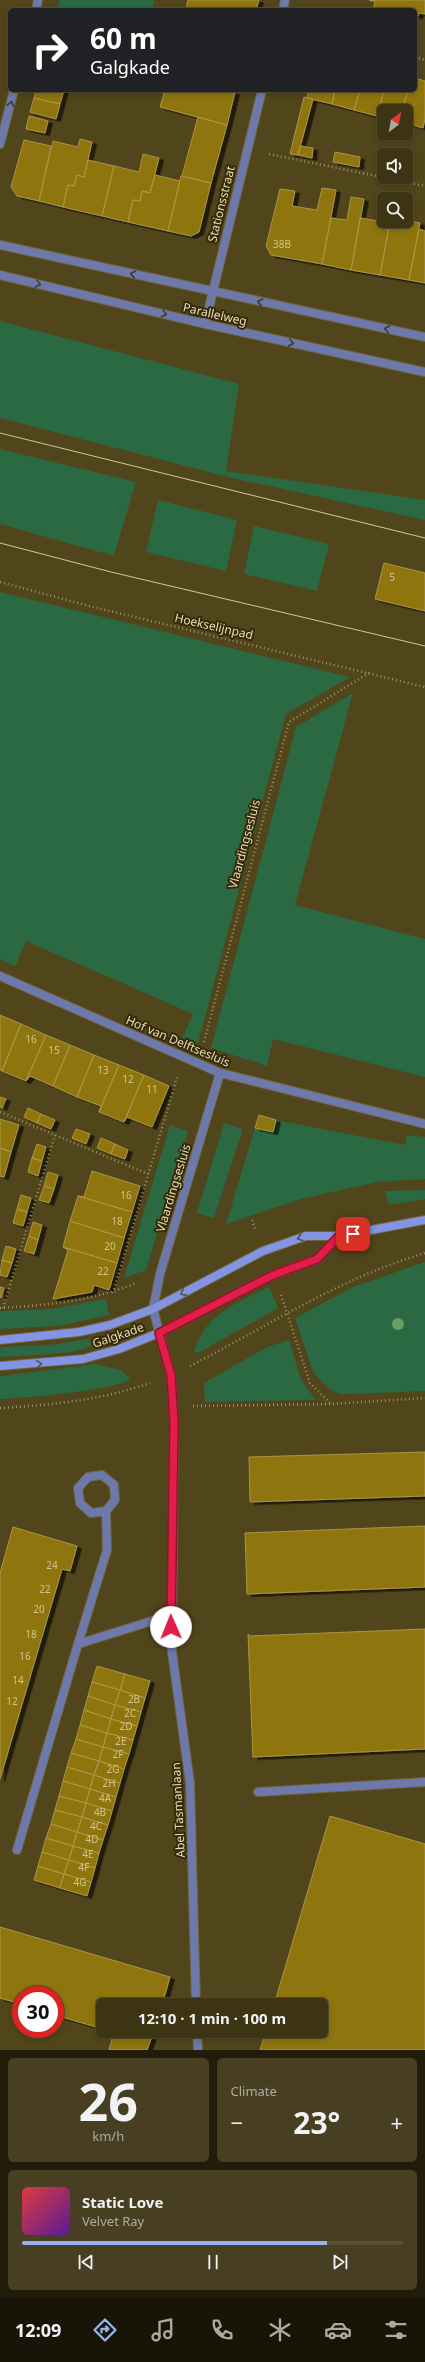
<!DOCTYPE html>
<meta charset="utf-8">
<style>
body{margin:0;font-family:"Noto Sans",sans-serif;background:#483f22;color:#f1f3f6;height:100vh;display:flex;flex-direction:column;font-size:15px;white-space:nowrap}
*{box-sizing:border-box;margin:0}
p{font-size:13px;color:#adaaa0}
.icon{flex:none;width:22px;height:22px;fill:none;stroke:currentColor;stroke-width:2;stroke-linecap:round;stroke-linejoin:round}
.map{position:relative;height:2050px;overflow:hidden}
.side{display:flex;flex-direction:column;gap:8px;padding:8px;background:#221d0b;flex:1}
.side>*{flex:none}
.banner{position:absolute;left:8px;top:8px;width:409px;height:84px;border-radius:6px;box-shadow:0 2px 6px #0003,0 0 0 1px #564f34;background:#202124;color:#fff;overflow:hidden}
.needle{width:26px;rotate:31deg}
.buttons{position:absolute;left:377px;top:104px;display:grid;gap:8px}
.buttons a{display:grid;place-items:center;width:36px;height:36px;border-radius:6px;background:#3d3414;box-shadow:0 2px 6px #0003,0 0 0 1px #564f34;font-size:20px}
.speed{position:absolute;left:12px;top:1986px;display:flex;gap:8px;font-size:20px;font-weight:700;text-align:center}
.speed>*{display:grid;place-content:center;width:52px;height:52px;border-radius:50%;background:#3d3414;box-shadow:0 2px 6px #0003,0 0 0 1px #564f34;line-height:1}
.speed .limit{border:6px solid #d22;background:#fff;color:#111}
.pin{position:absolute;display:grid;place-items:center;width:34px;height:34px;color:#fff;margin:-17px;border-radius:8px;box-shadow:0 2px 6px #0006}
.me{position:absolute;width:44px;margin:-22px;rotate:359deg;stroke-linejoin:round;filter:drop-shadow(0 0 3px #0008)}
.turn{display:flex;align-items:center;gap:14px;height:84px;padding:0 16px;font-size:18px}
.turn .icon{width:52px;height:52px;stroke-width:2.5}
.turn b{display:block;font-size:28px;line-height:34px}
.big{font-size:30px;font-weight:700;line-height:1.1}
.side .card{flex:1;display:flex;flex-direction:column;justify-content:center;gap:6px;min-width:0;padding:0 14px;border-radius:6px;background:#483f22}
.side .dial{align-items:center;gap:0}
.dial b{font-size:52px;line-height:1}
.song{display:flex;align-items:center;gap:12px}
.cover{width:48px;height:48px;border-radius:6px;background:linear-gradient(135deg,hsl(0 70% 55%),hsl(270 70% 35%))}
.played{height:4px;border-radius:2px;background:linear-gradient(90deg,#95b2f1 80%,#564f34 80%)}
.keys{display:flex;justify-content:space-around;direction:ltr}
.heat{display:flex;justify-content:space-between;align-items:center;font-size:22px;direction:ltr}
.side .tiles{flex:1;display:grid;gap:8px;grid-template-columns:1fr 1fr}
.card:last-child{grid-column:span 2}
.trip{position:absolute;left:96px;top:1998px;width:232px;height:40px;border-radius:6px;background:#3d3414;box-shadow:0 2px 6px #0003,0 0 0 1px #564f34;font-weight:700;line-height:40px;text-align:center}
.menu{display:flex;height:64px;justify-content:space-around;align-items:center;background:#181508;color:#adaaa0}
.menu .icon{width:28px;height:28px}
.menu .active{color:#95b2f1}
.menu b{font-size:18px;color:#f1f3f6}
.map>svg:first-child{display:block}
.green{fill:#2a6942}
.building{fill:#8e750c;stroke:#ac9546;filter:url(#shadow)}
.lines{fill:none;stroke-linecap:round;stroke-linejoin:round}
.lane-casing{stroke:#70643a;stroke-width:10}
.street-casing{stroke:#70643a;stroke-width:10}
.secondary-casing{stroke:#70643a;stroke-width:10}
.path{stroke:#9d9168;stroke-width:2.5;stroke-dasharray:1 3;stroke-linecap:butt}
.lane{stroke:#6d79ab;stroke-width:8}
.street{stroke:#6d79ab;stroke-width:8}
.secondary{stroke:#8394e3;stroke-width:8}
.tram{stroke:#d3c7a1;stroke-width:1}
.tree{fill:#699f65}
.oneway{stroke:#403b29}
.oneway2{stroke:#505055}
.route-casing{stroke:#92132f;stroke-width:10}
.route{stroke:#e11d48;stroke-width:7}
.labels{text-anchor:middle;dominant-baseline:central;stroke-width:4;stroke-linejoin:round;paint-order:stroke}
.number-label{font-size:10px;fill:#d3c48d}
.street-label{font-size:12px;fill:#eadeb8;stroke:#352b09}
</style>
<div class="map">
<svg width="425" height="2050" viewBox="0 0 425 2050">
<defs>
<filter id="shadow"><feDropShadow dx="4.5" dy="2.5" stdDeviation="0" flood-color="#0009"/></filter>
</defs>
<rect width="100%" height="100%" fill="#51451b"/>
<path class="green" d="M 60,0 L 154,0 L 152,10 L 57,10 Z
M 0,321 L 239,384 L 226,471 L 425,500 L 425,520 L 232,478 L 0,418 Z
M 0,449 L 136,482 L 114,556 L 0,524 Z
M 158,500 L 237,520 L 226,571 L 146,552 Z
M 254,526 L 329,544 L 317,591 L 244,574 Z
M 0,592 L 350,677 L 286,714 L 198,1043 L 182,1039 L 193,1014 L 26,941 L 15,967 L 0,959 Z
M 353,693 L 295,905 L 425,939 L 425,1077 L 273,1039 L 267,1066 L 211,1048 L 296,727 Z
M 276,1120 L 405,1145 L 407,1135 L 425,1137 L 425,1179 L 377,1182 L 301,1199 L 226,1224 L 255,1128 L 273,1132 Z
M 224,1123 L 243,1129 L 214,1218 L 197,1213 Z
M 170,1125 L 188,1131 L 146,1270 L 124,1278 Z
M 425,1190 L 425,1199 L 389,1205 L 385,1191 Z
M 425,1262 L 425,1391 L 352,1394 L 340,1394 L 329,1389 L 313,1372 L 295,1318 L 353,1287 Z
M 269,1287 L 278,1308 L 198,1353 L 194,1352 C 203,1316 239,1301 269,1287 Z
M 106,1299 L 109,1315 L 58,1326 L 0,1329 L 0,1311 L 51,1309 Z
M 88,1339 L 92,1344 C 86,1355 15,1356 0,1357 L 0,1347 L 48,1345 Z
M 289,1340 L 301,1380 L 316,1400 L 205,1402 L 204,1383 L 267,1347 Z
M 95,1364 L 121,1370 L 131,1379 C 111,1391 26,1398 0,1399 L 0,1376 Z"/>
<path class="building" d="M 188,0 L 259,0 L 256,10 L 186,10 Z
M 369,0 L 425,0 L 425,14 L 419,13 L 418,16 L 415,16 L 415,10 L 373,10 L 375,2 Z
M 415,78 L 425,81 L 425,119 L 423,128 L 406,123 L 406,111 L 402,111 L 408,90 L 415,90 Z
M 36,90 L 64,90 L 60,104 L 34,98 Z
M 165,90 L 235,92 L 227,125 L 160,107 Z
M 309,90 L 335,90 L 332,104 L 307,98 Z
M 335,90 L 360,90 L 354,110 L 332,104 Z
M 360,90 L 384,90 L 377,116 L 354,110 Z
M 384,90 L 408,90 L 402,111 L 384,111 L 384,118 L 377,116 Z
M 304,97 L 313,99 L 298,155 L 290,154 Z
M 34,98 L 60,104 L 56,119 L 30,112 Z
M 29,116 L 48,121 L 45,133 L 26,129 Z
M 198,117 L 227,125 L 211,183 L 182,176 Z
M 80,139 L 92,142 L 84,177 L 77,175 L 74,186 L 68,185 L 63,207 L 39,201 L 53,141 L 78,147 Z
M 24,140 L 51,146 L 39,201 L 17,196 L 11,187 Z
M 300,146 L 313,148 L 312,158 L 298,155 Z
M 335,152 L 360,157 L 359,167 L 333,162 Z
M 143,154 L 159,158 L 150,193 L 142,191 L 140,201 L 133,200 L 128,222 L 102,216 L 114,166 L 139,172 Z
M 88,160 L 114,166 L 102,216 L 63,207 L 68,185 L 74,186 L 77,175 L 84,177 Z
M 382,161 L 384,162 L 384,172 L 380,171 Z
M 155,175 L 180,181 L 168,231 L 128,222 L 133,200 L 140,201 L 142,191 L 150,193 Z
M 181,176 L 211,183 L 199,232 L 191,236 L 168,231 Z
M 322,188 L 336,190 L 322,264 L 271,255 L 266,246 L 280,189 L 295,191 L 292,206 L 317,210 Z
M 351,197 L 364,199 L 351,270 L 322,264 L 331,218 L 347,220 Z
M 380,215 L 384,216 L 384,221 L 390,221 L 380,275 L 351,270 L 360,218 L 379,221 Z
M 410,221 L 420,223 L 409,280 L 380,275 L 390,223 L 409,226 Z
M 419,229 L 425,231 L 425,283 L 409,280 Z
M 384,563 L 425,573 L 425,611 L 375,599 Z
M 0,1015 L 21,1024 L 2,1071 L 0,1070 Z
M 21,1024 L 46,1035 L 26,1081 L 2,1071 Z
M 46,1035 L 70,1045 L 53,1086 L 30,1076 L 26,1081 Z
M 70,1045 L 94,1055 L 77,1097 L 53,1086 Z
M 94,1055 L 119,1065 L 99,1112 L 101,1106 L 77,1097 Z
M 119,1065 L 144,1075 L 124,1122 L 99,1112 Z
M 144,1075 L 169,1086 L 152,1127 L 127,1117 L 124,1122 Z
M 0,1097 L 6,1099 L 2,1108 L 0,1107 Z
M 28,1108 L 41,1114 L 37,1123 L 24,1117 Z
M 41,1114 L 55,1120 L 51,1129 L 37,1123 Z
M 259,1115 L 276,1120 L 273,1132 L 255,1128 Z
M 0,1119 L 19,1125 L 11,1152 L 0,1148 Z
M 76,1129 L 90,1134 L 86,1144 L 72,1138 Z
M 101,1138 L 115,1144 L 111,1154 L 97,1148 Z
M 37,1144 L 46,1147 L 42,1161 L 32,1158 Z
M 115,1144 L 128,1150 L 125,1159 L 111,1154 Z
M 0,1148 L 11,1152 L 4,1177 L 0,1176 Z
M 32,1158 L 42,1161 L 38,1176 L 28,1172 Z
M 92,1171 L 140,1186 L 132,1212 L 78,1196 L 84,1197 Z
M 48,1172 L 58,1175 L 54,1189 L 44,1186 Z
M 44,1186 L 54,1189 L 49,1203 L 39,1200 Z
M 21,1195 L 31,1198 L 27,1212 L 17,1209 Z
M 78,1196 L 132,1212 L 124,1238 L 70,1221 Z
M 17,1209 L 27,1212 L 23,1226 L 13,1223 Z
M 70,1221 L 124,1238 L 117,1263 L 63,1247 Z
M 33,1222 L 42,1225 L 38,1240 L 29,1236 Z
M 29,1236 L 38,1240 L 34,1254 L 24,1251 Z
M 6,1246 L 16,1249 L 12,1263 L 2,1260 Z
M 63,1247 L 117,1263 L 109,1290 L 94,1285 L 92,1292 L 53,1299 L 68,1250 Z
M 2,1260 L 12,1263 L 7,1277 L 0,1275 Z
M 0,1287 L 4,1288 L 1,1298 L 0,1297 Z
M 425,1452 L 425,1496 L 250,1502 L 249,1457 Z
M 425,1526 L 425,1587 L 247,1594 L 245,1533 Z
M 13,1527 L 77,1546 L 70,1571 L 62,1569 L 0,1779 L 0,1573 Z
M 425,1629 L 425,1749 L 253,1757 L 248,1634 L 250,1636 Z
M 97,1666 L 125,1674 L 120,1690 L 92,1682 Z
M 125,1674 L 150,1681 L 145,1698 L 120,1690 Z
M 92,1682 L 120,1690 L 115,1705 L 88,1696 Z
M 120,1690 L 145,1698 L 141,1712 L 115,1705 Z
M 88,1696 L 115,1705 L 111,1719 L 84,1710 Z
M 115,1705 L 141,1712 L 137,1726 L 111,1719 Z
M 84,1710 L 111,1719 L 107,1733 L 80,1725 Z
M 111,1719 L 137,1726 L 133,1740 L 107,1733 Z
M 80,1725 L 107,1733 L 103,1747 L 76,1739 Z
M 107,1733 L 133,1740 L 129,1754 L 103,1747 Z
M 76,1739 L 103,1747 L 99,1761 L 71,1753 Z
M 103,1747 L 129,1754 L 124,1769 L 99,1761 Z
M 71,1753 L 99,1761 L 94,1775 L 67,1767 Z
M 99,1761 L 124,1769 L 120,1783 L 94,1775 Z
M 67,1767 L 94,1775 L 90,1789 L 63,1781 Z
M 94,1775 L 120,1783 L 116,1797 L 90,1789 Z
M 63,1781 L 90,1789 L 86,1803 L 59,1796 Z
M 90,1789 L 116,1797 L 112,1811 L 86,1803 Z
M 59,1796 L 86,1803 L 82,1817 L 55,1810 Z
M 86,1803 L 112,1811 L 108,1825 L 82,1817 Z
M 55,1810 L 82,1817 L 77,1832 L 51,1824 Z
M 330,1816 L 425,1844 L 425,2050 L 260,2050 L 266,2031 L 321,2031 L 321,2005 L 274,2005 Z
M 82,1817 L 108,1825 L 103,1840 L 77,1832 Z
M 51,1824 L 77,1832 L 73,1846 L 46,1838 Z
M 77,1832 L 103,1840 L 99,1853 L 73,1846 Z
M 46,1838 L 73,1846 L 69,1860 L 42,1852 Z
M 73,1846 L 99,1853 L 95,1868 L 69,1860 Z
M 42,1852 L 69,1860 L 64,1874 L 38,1866 Z
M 69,1860 L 95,1868 L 91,1882 L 64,1874 Z
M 38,1866 L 64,1874 L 60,1888 L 34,1880 Z
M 64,1874 L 91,1882 L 87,1896 L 60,1888 Z
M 0,1927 L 170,1977 L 162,2005 L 103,2005 L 103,2029 L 55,2015 L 55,1995 L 21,1995 L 21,2004 L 0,1998 Z
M 110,2031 L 154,2031 L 147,2050 L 109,2050 L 114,2032 Z"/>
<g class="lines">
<g class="lane-casing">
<path id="lane" d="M 258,1792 L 425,1782"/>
</g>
<g class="street-casing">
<path id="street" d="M 36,10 L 38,0
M 283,10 L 285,0
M 0,144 L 14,90
M 0,245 L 425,337
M 0,275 L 205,324 L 425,372
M 205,324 L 262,90
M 0,976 L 220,1073 L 425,1124
M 78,1644 L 107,1550 L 106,1511 L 115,1500 L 114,1485 L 102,1475 L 88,1477 L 78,1488 L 80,1503 L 91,1513 L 106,1511
M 17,1850 L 78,1644 L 171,1615
M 196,2005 L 190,1783 L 172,1652 L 174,1422 L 171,1375 L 153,1309 L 160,1274 L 220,1073
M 197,2031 L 198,2050"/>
</g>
<g class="secondary-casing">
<path id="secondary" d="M 0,1340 L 79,1332 L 110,1325 L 153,1309 L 263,1251 L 306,1236 L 339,1236 L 425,1220
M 0,1366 L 83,1359 L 119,1349 L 159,1333 L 273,1275 L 317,1259 L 339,1236"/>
</g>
<path class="path" d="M 415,57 L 425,60
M 269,154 L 425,186
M 0,582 L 89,606 L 425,687
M 204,1042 L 289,722 L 369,673
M 0,1112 L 148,1174
M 252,1220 L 256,1231
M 113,1293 L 177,1077
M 281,1295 L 310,1383 L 331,1404
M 0,1308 C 47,1305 92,1301 136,1283
M 3,1308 L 55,1135
M 190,1366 C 268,1326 340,1278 425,1253
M 193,1406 L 331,1404 L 425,1398
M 0,1408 C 51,1405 102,1400 150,1383"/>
<use href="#lane" class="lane"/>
<use href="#street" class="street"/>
<use href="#secondary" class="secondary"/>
<path class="tram" d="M 0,433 L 425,538
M 0,543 L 111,572 L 425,646"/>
</g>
<circle class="tree" cx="398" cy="1324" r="6"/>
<defs><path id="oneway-chevron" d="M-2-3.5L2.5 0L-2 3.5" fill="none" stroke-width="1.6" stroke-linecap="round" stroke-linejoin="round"/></defs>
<g class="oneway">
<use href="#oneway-chevron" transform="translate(11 104) rotate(-75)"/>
<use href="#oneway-chevron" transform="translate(133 274) rotate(-168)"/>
<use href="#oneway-chevron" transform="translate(38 284) rotate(14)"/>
<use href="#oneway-chevron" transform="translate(260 302) rotate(-168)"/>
<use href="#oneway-chevron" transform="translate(164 314) rotate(14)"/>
<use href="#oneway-chevron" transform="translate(387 329) rotate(-168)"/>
<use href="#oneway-chevron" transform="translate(291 343) rotate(12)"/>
</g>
<g class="oneway2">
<use href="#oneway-chevron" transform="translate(300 1238) rotate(163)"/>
<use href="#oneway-chevron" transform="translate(183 1293) rotate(151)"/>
<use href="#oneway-chevron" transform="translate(39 1364) rotate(-5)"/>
</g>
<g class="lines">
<g class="route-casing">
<path id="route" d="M 171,1627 L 174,1422 L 171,1375 L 159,1333 L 273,1275 L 317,1259 L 339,1236 L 353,1234"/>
</g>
<use href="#route" class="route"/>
</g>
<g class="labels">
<g class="number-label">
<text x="282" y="244">38B</text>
<text x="392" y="577">5</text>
<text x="31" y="1039">16</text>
<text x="54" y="1050">15</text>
<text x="103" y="1070">13</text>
<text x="128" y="1079">12</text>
<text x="152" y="1089">11</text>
<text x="126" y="1195">16</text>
<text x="117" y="1221">18</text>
<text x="110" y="1246">20</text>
<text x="103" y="1271">22</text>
<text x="52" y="1565">24</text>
<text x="45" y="1589">22</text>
<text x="39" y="1609">20</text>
<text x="31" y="1634">18</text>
<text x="25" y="1656">16</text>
<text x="18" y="1680">14</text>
<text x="134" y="1699">2B</text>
<text x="12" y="1701">12</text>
<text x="130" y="1713">2C</text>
<text x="126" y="1726">2D</text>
<text x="121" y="1741">2E</text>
<text x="118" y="1754">2F</text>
<text x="113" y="1769">2G</text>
<text x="109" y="1783">2H</text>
<text x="105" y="1798">4A</text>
<text x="100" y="1812">4B</text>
<text x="96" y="1826">4C</text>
<text x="92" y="1839">4D</text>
<text x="88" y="1854">4E</text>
<text x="84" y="1867">4F</text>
<text x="80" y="1882">4G</text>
</g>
<g class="street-label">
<text transform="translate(221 204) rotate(-76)">Stationsstraat</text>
<text transform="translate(215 314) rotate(13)">Parallelweg</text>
<text transform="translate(214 626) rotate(13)">Hoekselijnpad</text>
<text transform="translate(244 844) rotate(-75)">Vlaardingsesluis</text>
<text transform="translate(178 1041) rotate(23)">Hof van Delftsesluis</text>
<text transform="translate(173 1188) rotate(-73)">Vlaardingsesluis</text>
<text transform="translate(118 1335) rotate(-19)">Galgkade</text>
<text transform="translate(178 1810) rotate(-93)">Abel Tasmanlaan</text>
</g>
</g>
</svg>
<div class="buttons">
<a><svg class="needle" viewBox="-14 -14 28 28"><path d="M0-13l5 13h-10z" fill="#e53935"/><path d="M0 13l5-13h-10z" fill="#adaaa0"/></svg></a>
<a><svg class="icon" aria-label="sound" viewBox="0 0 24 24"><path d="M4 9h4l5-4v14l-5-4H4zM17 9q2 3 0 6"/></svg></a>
<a><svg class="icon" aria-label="search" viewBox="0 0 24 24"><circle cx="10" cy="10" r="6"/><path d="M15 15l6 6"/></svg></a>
</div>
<div class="speed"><div class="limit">30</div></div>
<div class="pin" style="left:353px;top:1234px;background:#d93025"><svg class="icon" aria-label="arrive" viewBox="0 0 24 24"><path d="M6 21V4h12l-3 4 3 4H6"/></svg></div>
<svg class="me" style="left:171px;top:1627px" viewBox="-20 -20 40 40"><circle r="19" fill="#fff"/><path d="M0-13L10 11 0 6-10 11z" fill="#e11d48"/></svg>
<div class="trip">12:10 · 1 min · 100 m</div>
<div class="banner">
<div class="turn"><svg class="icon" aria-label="right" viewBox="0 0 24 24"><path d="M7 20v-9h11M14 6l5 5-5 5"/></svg><div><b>60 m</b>Galgkade</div></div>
</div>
</div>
<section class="side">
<div class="tiles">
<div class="card dial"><b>26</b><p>km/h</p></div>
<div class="card"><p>Climate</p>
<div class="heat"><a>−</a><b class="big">23°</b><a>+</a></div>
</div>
<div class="card">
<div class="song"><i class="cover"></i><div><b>Static Love</b><p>Velvet Ray</p></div></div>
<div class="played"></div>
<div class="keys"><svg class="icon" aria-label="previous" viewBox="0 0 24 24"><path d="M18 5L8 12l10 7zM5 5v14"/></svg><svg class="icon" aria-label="pause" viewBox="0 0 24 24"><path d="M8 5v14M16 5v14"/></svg><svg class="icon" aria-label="next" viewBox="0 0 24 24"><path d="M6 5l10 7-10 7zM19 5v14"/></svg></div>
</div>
</div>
</section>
<nav class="menu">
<b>12:09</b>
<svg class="icon active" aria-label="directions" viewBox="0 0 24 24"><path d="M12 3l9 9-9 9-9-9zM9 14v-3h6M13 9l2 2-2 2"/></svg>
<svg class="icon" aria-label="music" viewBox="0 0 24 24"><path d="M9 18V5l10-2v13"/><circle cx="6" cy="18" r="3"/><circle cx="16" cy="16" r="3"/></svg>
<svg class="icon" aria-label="phone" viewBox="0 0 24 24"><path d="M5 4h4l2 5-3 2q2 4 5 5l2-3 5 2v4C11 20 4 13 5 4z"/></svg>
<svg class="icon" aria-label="climate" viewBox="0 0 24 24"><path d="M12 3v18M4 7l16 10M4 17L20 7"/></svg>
<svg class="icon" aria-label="car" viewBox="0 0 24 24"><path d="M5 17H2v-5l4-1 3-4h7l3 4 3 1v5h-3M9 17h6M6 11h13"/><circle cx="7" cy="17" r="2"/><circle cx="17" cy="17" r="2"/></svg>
<svg class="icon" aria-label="filters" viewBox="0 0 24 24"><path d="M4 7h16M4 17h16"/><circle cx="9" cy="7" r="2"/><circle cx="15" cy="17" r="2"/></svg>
</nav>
